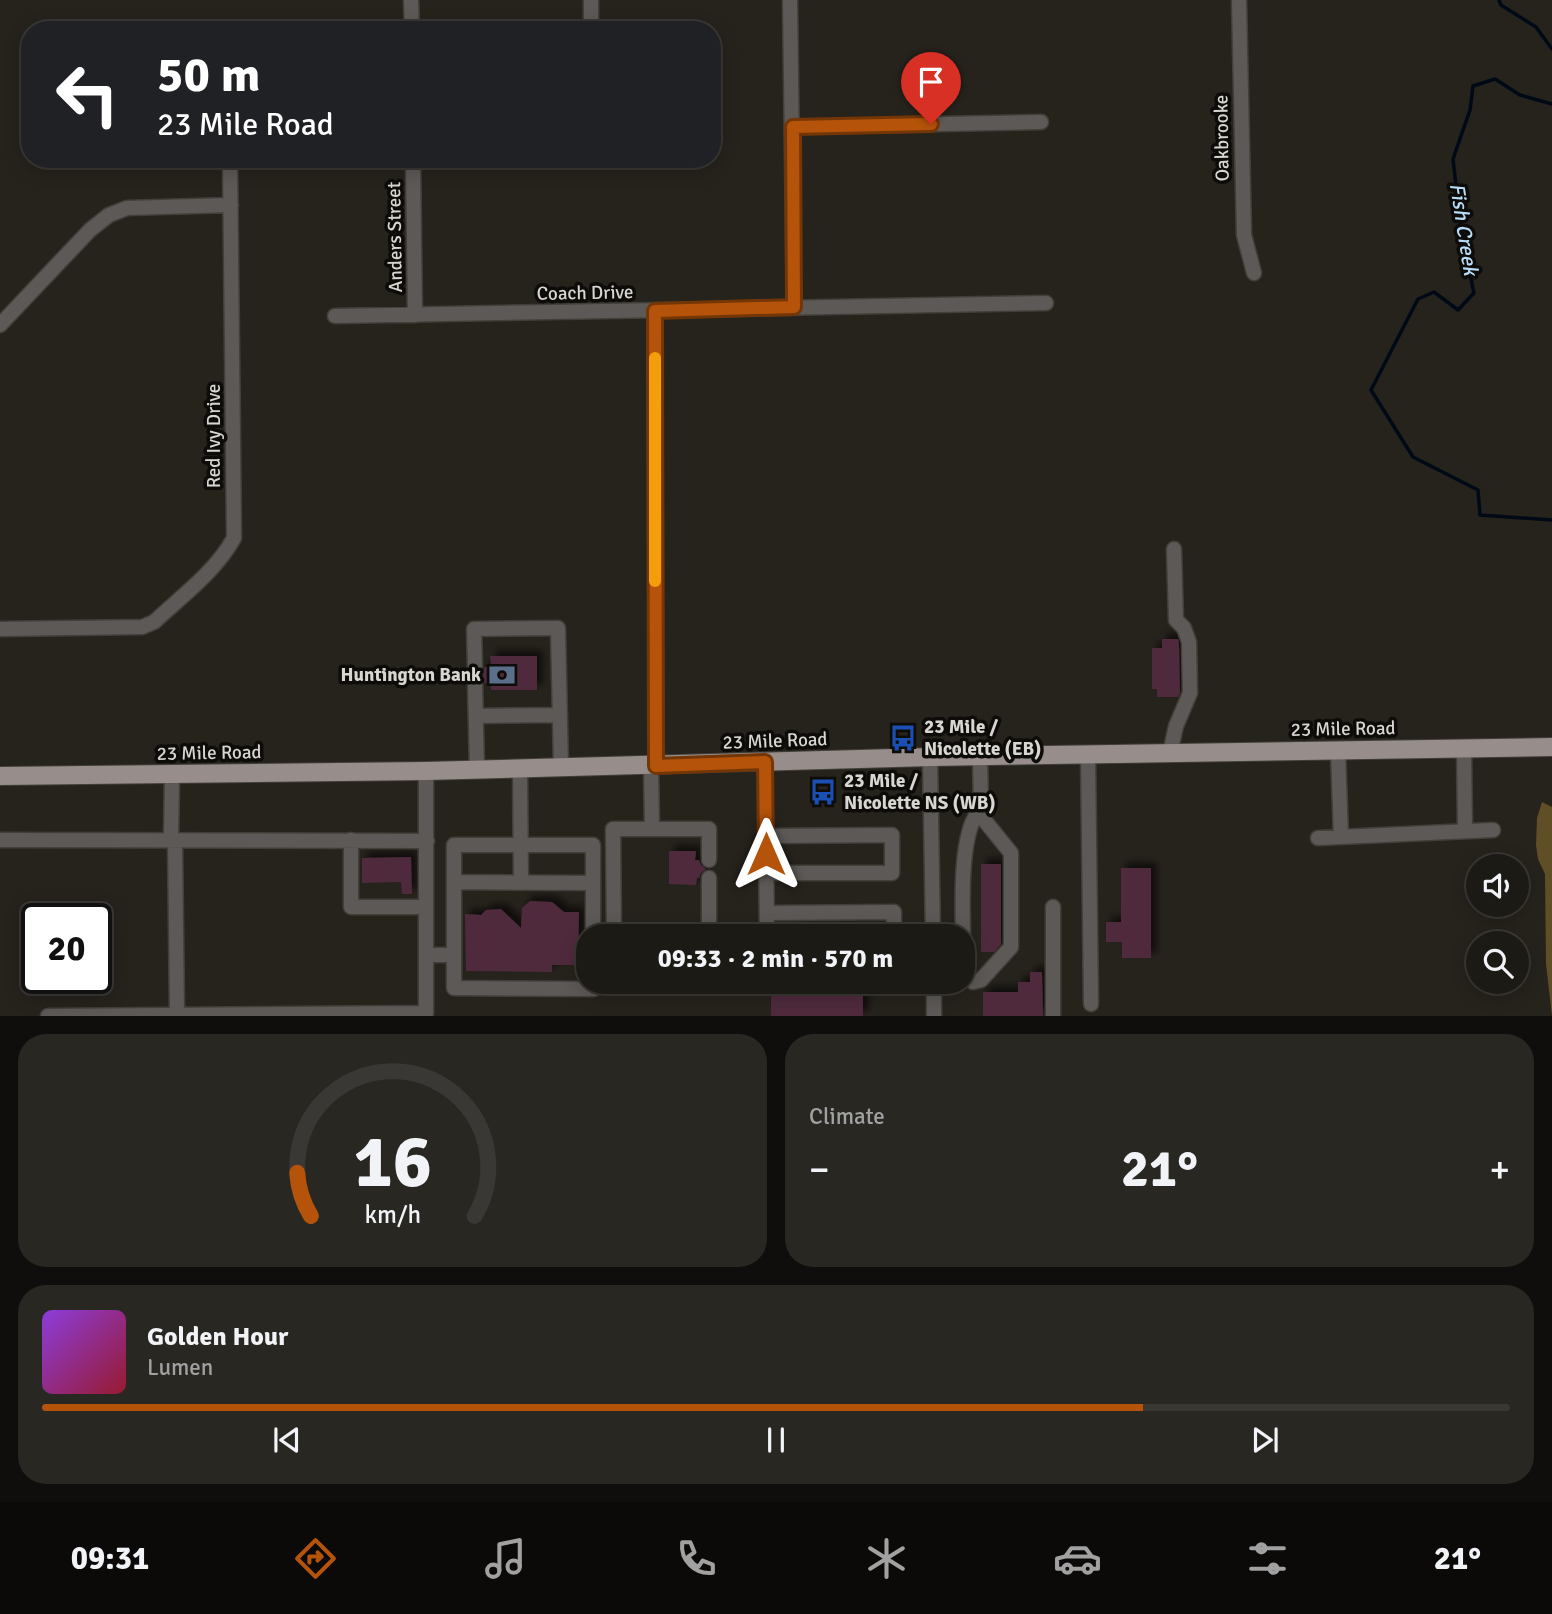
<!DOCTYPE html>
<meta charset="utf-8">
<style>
body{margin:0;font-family:Signika,sans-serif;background:#292722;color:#f1f3f6;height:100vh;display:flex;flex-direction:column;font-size:26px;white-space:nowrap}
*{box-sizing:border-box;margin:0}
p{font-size:23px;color:#a0a1a0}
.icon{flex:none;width:38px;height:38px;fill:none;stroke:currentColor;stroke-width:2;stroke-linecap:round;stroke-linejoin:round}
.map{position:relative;height:1016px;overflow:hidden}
.details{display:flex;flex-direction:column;gap:18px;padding:18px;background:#0f0e0c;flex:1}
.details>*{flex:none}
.guide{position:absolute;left:21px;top:21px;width:700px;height:147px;border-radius:28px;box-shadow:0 4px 18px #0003,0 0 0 2px #3a3834;background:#202124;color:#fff;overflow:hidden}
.buttons{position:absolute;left:1466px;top:854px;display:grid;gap:14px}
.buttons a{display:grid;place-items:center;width:63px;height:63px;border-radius:50%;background:#1c1a15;box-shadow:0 4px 18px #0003,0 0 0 2px #3a3834;font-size:35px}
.speed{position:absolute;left:21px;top:903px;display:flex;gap:14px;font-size:35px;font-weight:700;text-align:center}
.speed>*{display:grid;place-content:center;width:91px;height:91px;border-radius:50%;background:#1c1a15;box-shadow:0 4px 18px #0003,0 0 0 2px #3a3834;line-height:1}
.speed .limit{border:4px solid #111;border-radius:10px;background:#fff;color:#111}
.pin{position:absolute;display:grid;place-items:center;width:60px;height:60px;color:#fff;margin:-72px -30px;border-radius:50% 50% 50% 0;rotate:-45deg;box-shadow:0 0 7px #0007}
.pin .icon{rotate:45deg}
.me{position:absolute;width:77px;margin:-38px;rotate:0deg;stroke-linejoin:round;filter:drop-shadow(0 0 5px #0008)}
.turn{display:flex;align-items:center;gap:24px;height:147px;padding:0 21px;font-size:32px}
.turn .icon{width:91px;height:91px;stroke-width:2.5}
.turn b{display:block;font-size:49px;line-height:60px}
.big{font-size:52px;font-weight:700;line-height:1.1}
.details .tile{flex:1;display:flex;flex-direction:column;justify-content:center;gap:10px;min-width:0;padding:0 24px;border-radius:28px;background:#292722}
.details .dial{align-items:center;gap:0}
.dial svg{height:182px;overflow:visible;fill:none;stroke:#3a3834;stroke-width:7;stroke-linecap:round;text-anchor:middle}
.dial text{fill:#f1f3f6;stroke:none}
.song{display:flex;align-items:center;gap:21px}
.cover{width:84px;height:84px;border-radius:10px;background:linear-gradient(135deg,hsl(270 70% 55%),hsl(350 70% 35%))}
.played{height:7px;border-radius:4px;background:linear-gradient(90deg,#b45309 75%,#3a3834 75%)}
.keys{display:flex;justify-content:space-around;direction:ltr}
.heat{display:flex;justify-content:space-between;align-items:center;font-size:38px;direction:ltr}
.details .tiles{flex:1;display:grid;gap:18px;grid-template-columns:1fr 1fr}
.tile:last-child{grid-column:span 2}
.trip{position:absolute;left:576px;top:924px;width:399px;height:70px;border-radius:28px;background:#1c1a15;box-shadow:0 4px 18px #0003,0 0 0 2px #3a3834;font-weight:700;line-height:70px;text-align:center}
.tabs{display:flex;height:112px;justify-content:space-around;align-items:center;background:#0b0a08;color:#a0a1a0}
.tabs .icon{width:49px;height:49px}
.tabs .on{color:#b45309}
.tabs b{font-size:32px;color:#f1f3f6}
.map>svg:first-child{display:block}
.forest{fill:#604e27}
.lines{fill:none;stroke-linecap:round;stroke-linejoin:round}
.stream{stroke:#000a16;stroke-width:3.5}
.building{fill:#4f2b3d;filter:url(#shadow)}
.minor-casing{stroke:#423f39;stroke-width:17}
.major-casing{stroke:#423f39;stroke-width:20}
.minor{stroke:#5d5957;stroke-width:14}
.major{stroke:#978e8b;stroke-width:18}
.route-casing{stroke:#753606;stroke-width:18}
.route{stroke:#b45309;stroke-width:12}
.slow{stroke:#f59e0b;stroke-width:12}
.labels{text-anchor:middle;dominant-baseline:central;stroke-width:7;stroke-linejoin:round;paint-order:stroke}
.street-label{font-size:19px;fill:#d8d6d1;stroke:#0d0c09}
.poi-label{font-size:19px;font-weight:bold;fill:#d8d6d1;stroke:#0d0c09;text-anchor:start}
.water-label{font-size:21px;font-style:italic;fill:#b8ddf8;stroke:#0d0c09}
</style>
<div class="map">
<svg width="1552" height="1016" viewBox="0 0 1552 1016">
<defs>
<filter id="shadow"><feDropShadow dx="5.5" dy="-5.5" stdDeviation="3.5" flood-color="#0009"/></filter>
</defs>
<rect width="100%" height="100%" fill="#26221c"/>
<path class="forest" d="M 1542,802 L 1552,807 L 1552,1016 L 1546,964 L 1545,874 L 1538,859 L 1536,845 L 1537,818 Z"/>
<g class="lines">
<path class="stream" d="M 1499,0 L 1501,5 L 1536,27 L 1552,49
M 1552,104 L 1520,95 L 1495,79 L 1473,86 L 1470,110 L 1453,159 L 1462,238 L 1474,293 L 1458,310 L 1434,292 L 1418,299 L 1371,390 L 1413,457 L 1478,490 L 1480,515 L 1552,520"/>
</g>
<path class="building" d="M 1162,639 L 1178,639 L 1179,644 L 1180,693 L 1178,697 L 1157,697 L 1157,689 L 1152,689 L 1152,648 L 1162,648 Z
M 490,656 L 537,656 L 537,690 L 491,690 L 490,683 L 485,683 L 480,675 L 485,667 L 491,667 Z
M 669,851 L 696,851 L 695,860 L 699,860 L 701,865 L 706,869 L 701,873 L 699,878 L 697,878 L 696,885 L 669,884 Z
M 411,857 L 412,894 L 402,894 L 401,882 L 362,883 L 362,858 Z
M 981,864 L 1001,864 L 1001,944 L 994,952 L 981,952 Z
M 1121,868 L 1151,868 L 1151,958 L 1122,958 L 1122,942 L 1106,942 L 1106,922 L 1121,922 Z
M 530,901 L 552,902 L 564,912 L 579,912 L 578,965 L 552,965 L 552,972 L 466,971 L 465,914 L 481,915 L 486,910 L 501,909 L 521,928 L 522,908 Z
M 1030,972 L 1042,972 L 1043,1016 L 983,1016 L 983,992 L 1018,992 L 1018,982 L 1030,982 Z
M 771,982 L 856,982 L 856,990 L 863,990 L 863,1016 L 771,1016 Z"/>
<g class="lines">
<g class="minor-casing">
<path id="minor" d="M 411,0 L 412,30
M 591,0 L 591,30
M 790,0 L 794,307
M 1239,0 L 1244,235 L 1254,273
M 792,127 L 1041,122
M 413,159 L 415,315
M 655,311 L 656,766
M 335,316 L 1046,303
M 0,325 L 90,230 L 109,215 L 127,208 L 231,205
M 0,629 L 142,627 L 154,622 C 182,596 216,571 234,538 L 230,159
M 475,667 L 474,629 L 558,628 L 561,767
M 475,683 L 477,769
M 476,716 L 560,715
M 1464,749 L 1465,831
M 1338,751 L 1341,837
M 1170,753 L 1176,726 L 1190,693 L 1189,642 L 1184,628 L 1176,620 L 1174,549
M 1088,754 L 1091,1004
M 980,756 L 981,809 C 955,832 964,936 964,972 L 973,982 L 981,980 L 1011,947 L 1011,853 L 985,821 L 981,809
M 930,757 L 933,936
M 765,762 L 767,936
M 651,766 L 652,829
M 520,768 L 521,883
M 766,836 L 892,835 L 892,873 L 767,873
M 1318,838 L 1493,830
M 0,840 L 427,841
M 171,840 L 172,775
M 175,840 L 177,1015
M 351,840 L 351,907 L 426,907
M 709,878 L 709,936
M 454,882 L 454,845 L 593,845 L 593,883
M 1053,907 L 1053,1016
M 767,913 L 894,912 L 894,936
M 607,932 L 641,932
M 593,936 L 593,883 L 454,882 L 454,988 L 594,989 L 594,982
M 614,936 L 613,829 L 709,829 L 709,860
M 426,955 L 454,955
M 934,982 L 934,1016
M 48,1016 L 426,1013 L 426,771"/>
</g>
<g class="major-casing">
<path id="major" d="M 0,776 L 426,771 L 930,757 L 1552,747"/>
</g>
<use href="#minor" class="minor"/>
<use href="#major" class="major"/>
</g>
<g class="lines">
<g class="route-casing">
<path id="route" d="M 766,854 L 765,762 L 656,766 L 655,311 L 794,307 L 793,127 L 931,124"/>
</g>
<use href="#route" class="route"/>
<path class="slow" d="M 655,358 L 655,581"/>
</g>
<defs>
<g id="bank-bare" transform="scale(2.1)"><path d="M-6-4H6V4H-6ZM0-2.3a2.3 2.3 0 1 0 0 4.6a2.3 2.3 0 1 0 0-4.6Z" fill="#5c6f8a" stroke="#0d0c09" stroke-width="2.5" paint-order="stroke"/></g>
<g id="bus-bare" transform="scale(2.1)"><path d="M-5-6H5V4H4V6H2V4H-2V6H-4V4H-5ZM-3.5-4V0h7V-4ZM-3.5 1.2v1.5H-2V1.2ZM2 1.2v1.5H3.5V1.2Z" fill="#1a4fb4" stroke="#0d0c09" stroke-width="2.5" paint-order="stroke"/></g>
</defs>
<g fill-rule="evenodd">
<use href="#bank-bare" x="502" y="675"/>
<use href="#bus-bare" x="903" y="738"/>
<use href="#bus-bare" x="823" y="792"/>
</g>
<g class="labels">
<g class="street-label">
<text transform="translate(1222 138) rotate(-91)">Oakbrooke</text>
<text transform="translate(395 237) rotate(-91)">Anders Street</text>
<text transform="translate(585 293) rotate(-1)">Coach Drive</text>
<text transform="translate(214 436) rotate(-90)">Red Ivy Drive</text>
<text transform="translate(1343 729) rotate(-1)">23 Mile Road</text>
<text transform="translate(775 741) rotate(-2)">23 Mile Road</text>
<text transform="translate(209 753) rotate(-1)">23 Mile Road</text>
</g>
<g class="poi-label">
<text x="481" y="675" text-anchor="end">Huntington Bank</text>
<text x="924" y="727">23 Mile /<tspan x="924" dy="22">Nicolette (EB)</tspan></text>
<text x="844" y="781">23 Mile /<tspan x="844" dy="22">Nicolette NS (WB)</tspan></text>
</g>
<g class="water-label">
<text transform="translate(1464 229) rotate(81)">Fish Creek</text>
</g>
</g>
</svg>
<div class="buttons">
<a><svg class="icon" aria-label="sound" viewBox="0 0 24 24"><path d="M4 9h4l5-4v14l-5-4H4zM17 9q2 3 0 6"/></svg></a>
<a><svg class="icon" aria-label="search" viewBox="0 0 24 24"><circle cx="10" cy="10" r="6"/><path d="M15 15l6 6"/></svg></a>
</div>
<div class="speed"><div class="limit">20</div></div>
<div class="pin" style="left:931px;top:124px;background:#d93025"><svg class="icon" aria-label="arrive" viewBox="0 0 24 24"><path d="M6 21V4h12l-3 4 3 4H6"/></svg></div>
<svg class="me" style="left:766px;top:854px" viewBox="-20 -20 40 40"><path d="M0-17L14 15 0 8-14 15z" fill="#b45309" stroke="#fff" stroke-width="4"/></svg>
<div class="trip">09:33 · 2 min · 570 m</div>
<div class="guide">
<div class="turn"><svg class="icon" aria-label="left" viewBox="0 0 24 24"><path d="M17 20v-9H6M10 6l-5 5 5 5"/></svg><div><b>50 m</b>23 Mile Road</div></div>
</div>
</div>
<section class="details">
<div class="tiles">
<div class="tile dial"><svg viewBox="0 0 100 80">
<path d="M14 69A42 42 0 1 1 86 69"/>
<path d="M14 69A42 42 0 0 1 8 50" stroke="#b45309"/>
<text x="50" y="56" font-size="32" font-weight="700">16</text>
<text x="50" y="72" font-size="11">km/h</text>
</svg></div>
<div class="tile"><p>Climate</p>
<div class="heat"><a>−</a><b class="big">21°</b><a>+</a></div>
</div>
<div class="tile">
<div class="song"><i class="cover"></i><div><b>Golden Hour</b><p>Lumen</p></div></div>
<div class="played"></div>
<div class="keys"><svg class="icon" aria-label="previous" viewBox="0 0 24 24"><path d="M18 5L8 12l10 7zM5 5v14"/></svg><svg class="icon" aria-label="pause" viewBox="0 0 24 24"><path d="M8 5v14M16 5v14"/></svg><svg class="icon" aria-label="next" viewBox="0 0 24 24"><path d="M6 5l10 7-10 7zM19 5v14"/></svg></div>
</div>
</div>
</section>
<nav class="tabs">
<b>09:31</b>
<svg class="icon on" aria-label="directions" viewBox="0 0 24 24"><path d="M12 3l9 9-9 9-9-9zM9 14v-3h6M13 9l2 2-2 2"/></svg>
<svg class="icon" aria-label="music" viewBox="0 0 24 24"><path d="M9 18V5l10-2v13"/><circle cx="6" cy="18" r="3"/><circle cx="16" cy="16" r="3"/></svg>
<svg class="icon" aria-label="phone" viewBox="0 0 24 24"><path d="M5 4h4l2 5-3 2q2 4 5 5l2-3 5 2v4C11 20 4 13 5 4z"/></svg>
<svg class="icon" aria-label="climate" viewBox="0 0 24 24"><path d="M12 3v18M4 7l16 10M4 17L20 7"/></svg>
<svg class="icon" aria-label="car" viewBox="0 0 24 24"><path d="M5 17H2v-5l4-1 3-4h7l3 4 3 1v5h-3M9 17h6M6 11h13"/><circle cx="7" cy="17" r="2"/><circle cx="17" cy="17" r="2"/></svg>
<svg class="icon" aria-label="filters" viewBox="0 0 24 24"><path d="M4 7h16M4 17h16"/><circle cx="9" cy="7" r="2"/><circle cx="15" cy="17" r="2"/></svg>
<b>21°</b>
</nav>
